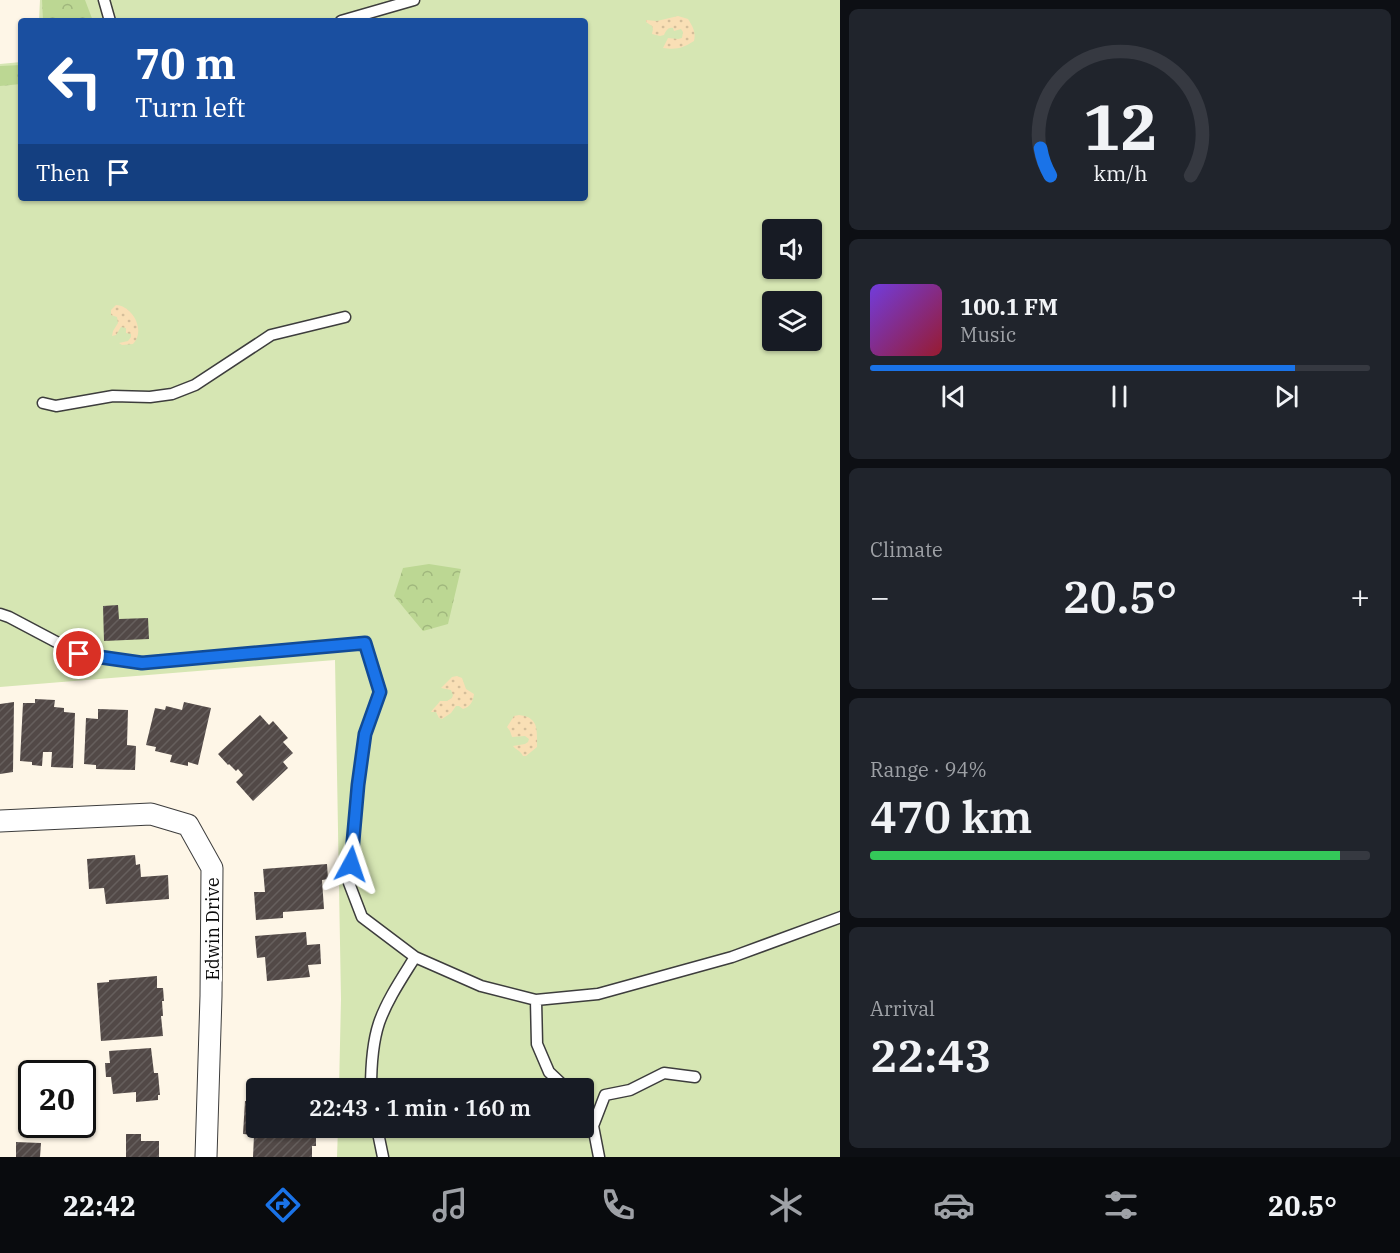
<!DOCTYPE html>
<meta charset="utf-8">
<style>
body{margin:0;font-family:"IBM Plex Serif",serif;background:#20242c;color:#f1f3f6;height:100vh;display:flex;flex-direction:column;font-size:22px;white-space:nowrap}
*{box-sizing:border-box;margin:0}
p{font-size:20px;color:#9ea1a6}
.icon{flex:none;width:33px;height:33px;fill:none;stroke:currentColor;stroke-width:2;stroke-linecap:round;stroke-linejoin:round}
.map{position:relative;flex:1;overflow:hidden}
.drawer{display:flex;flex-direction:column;gap:9px;padding:9px;background:#0d0f14;width:560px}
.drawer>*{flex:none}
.hud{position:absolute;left:18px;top:18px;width:570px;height:183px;border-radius:6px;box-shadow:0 2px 4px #0004;background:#1a4fa0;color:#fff;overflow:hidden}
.tools{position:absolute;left:762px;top:219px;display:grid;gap:12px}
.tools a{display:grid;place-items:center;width:60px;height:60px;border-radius:6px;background:#171b24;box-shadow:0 2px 4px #0004;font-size:30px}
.speed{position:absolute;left:18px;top:1060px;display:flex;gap:12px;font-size:30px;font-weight:700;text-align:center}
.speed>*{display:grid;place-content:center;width:78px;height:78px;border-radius:50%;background:#171b24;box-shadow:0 2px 4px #0004;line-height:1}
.speed .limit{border:3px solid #111;border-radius:9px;background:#fff;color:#111}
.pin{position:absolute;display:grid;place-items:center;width:51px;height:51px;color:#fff;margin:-26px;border:3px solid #fff;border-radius:50%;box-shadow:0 2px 6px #0007}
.me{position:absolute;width:66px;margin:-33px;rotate:5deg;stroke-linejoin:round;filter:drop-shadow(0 0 4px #0008)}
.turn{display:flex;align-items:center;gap:21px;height:126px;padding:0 18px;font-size:27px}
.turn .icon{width:78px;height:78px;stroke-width:2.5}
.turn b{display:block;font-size:42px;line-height:51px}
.then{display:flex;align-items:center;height:57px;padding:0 18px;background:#0003;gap:12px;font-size:22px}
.big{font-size:45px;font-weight:600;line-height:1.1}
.drawer .tile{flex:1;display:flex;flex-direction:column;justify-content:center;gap:9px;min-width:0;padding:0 21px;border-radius:9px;background:#20242c}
.drawer .dial{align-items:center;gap:0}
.dial svg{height:156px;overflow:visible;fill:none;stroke:#363941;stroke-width:7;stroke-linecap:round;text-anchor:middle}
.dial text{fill:#f1f3f6;stroke:none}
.song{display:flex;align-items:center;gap:18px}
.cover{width:72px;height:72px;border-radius:9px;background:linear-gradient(135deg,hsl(260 70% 55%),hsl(350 70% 35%))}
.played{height:6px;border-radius:3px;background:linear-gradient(90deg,#1a73e8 85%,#363941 85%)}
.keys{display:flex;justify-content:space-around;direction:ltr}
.heat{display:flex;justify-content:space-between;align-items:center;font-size:33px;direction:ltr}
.charge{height:9px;border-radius:4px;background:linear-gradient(90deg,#34c759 94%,#363941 0)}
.trip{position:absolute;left:246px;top:1078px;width:348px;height:60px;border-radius:6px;background:#171b24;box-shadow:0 2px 4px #0004;font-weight:600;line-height:60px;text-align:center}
.tabs{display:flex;height:96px;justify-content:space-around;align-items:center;background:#090b0e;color:#9ea1a6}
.tabs .icon{width:42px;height:42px}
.tabs .current{color:#1a73e8}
.tabs b{font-size:27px;color:#f1f3f6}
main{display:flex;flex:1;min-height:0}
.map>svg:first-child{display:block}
.grass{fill:#d6e6b3;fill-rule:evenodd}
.forest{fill:url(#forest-crowns)}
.sand{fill:url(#sand-dots)}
.building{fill:url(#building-hatch)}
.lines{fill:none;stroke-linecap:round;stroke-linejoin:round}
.lane-casing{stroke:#3d3d3d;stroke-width:13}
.street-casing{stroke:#3d3d3d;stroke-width:23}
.lane{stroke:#fff;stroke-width:10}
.street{stroke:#fff;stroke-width:21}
.route-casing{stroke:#114b97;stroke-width:15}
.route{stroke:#1a73e8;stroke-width:10}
.labels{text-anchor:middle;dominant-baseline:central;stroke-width:6;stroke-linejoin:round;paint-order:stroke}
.street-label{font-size:18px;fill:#0a0a0a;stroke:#fff}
</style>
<main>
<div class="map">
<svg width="841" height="1157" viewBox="0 0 841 1157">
<defs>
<pattern id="forest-crowns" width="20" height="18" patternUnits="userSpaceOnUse" patternTransform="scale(1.5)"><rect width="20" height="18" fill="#bcd793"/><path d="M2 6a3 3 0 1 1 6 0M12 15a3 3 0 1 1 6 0" fill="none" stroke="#a0b77d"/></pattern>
<pattern id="sand-dots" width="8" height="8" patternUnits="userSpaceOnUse" patternTransform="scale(1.5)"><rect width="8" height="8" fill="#f9dfb5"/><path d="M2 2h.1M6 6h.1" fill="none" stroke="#d4be9a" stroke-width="1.8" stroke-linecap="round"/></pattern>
<pattern id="building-hatch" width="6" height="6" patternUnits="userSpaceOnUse" patternTransform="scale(1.5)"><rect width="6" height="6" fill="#524947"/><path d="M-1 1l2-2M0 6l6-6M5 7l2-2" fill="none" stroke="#665f5d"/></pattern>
</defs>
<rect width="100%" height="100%" fill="#fef6e7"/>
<path class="grass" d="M 40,0 L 840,0 L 840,1157 L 337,1157 L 338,1128 L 584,1128 L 584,1089 L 339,1089 L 341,999 L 335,660 L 0,687 L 0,64 L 21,62 L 21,198 L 585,198 L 585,21 L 39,21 ZM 772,230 L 812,230 L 812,268 L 772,268 ZM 772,302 L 812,302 L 812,340 L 772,340 Z"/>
<path class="forest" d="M 42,0 L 85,0 L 93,21 L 43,21 Z
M 21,65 L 21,84 L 0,86 L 0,66 Z
M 429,564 L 461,569 L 448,624 L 423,631 L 394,596 L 403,568 Z"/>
<path class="sand" d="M 678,16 L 688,19 C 693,27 696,32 694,41 C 683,48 677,50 663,48 L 668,38 L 678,39 L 682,38 L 683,32 L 681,29 L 674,31 L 673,28 C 668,27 666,31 664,35 L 660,36 L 652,34 L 653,29 L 652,26 L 646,22 L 646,20 L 657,21 Z
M 116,305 C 133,306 146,331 133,344 L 122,345 L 119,343 L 128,341 L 131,337 L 131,334 L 126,333 L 126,328 L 121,327 L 116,335 L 112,336 L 113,331 L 118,323 L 117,317 L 111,315 L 111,310 Z
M 457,676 L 462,678 L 466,689 L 474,694 C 473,702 470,707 463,709 L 459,706 L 456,706 L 451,713 L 442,719 L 439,718 L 436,712 L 431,712 C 433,708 438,705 440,701 L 447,701 L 452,698 L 453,695 L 451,690 L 441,688 L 452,677 Z
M 519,715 C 539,717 537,730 537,747 L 526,756 L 523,756 C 520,750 516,750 513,746 L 525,744 L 528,742 L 529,739 L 525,736 L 512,737 L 510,731 L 507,727 L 514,716 Z"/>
<path class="building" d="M 118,605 L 119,619 L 148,618 L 149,639 L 104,641 L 103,606 Z
M 35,699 L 55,700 L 54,707 L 64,708 L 64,712 L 75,713 L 73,768 L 51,767 L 52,752 L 43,752 L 42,766 L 32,765 L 32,762 L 20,761 L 23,703 L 35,703 Z
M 14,702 L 13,772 L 0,774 L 0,704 Z
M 184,702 L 211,708 L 198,765 L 188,762 L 188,766 L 170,762 L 172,755 L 155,751 L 156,747 L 146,745 L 155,708 L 165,710 L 166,706 L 182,710 Z
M 98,709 L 128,710 L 127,745 L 136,746 L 135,770 L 96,769 L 96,765 L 84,764 L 86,718 L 98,719 Z
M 260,715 L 269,725 L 273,721 L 288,738 L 283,742 L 293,753 L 283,762 L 288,768 L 253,801 L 236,782 L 243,775 L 238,769 L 236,771 L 229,764 L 228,765 L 218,754 Z
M 135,855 L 136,865 L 140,864 L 141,877 L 168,875 L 169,899 L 106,904 L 104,888 L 89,889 L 87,859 Z
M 327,864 L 328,879 L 322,880 L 324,909 L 283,912 L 283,918 L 256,920 L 254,892 L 265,892 L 263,869 Z
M 306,932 L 307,945 L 320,944 L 321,964 L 308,965 L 310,977 L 267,981 L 265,957 L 257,958 L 255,936 Z
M 157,976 L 157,988 L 163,988 L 164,1001 L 162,1001 L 163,1016 L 161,1016 L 163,1036 L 101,1041 L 97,983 L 109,982 L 109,980 Z
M 151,1048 L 154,1073 L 158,1073 L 160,1095 L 158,1095 L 158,1100 L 136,1102 L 136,1092 L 113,1094 L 111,1077 L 106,1077 L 105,1063 L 110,1063 L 109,1051 Z
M 245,1101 L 256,1101 L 256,1128 L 316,1128 L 316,1146 L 312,1146 L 312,1157 L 253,1157 L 254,1135 L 243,1134 Z
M 126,1134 L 141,1134 L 141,1141 L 159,1141 L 159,1157 L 126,1157 Z
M 16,1142 L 41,1143 L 40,1157 L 16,1157 Z"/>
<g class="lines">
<g class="lane-casing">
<path id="lane" d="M 104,0 L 110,21
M 341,21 L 414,0
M 43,403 L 56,406 L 113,396 L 150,397 L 172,394 L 195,385 L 271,335 L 345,317
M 0,614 L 9,617 L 79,654 L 142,663 L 365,643 L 380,691 L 365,734 L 358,785 L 349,883 L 362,917 L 415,957 L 481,986 L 536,1000 L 598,994 L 732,957 L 841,917
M 536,1000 L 537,1044 L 549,1072 L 567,1089
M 371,1089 C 371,1068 372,1044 379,1023 C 387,1000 402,978 415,957
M 584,1109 L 593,1126
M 377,1128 L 383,1157
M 599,1157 L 593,1126 L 605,1095 L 630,1090 L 664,1073 L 695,1077"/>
</g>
<g class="street-casing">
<path id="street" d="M 0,821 L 151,814 L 188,825 L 212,868 L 211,996 L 206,1157"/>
</g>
<use href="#lane" class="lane"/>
<use href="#street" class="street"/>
</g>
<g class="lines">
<g class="route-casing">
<path id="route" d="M 79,654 L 142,663 L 365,643 L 380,692 L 365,734 L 358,785 L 351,864"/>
</g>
<use href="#route" class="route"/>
</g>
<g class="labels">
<g class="street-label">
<text transform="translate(212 929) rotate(-90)">Edwin Drive</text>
</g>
</g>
</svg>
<div class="tools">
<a><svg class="icon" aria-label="sound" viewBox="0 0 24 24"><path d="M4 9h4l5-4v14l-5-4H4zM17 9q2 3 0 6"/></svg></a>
<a><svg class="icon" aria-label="layers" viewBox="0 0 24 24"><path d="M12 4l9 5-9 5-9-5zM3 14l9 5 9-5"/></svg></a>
</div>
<div class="speed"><div class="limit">20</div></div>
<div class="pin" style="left:79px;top:654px;background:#d93025"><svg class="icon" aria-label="arrive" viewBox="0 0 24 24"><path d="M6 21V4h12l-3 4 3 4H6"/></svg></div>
<svg class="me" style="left:351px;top:864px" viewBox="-20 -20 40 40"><path d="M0-17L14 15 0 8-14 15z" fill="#1a73e8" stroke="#fff" stroke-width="4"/></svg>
<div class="trip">22:43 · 1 min · 160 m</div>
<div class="hud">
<div class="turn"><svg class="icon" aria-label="left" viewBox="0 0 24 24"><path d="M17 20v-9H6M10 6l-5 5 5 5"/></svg><div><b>70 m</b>Turn left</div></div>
<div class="then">Then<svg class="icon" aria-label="arrive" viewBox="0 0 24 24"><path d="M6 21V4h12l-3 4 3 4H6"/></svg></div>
</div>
</div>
<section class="drawer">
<div class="tile dial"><svg viewBox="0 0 100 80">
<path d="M14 69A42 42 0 1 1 86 69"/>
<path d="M14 69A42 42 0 0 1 9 55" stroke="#1a73e8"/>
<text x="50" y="56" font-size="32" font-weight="700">12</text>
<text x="50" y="72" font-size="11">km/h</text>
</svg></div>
<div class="tile">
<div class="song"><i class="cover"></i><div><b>100.1 FM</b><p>Music</p></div></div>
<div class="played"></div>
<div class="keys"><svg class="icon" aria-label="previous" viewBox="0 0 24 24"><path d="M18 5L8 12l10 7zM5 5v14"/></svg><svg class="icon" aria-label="pause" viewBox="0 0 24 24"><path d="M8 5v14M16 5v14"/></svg><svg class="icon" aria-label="next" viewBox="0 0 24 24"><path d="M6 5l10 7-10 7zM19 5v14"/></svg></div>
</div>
<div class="tile"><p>Climate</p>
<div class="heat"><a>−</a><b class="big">20.5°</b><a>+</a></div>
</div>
<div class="tile"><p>Range · 94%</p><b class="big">470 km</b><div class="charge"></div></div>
<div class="tile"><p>Arrival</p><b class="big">22:43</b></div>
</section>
</main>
<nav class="tabs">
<b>22:42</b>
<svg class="icon current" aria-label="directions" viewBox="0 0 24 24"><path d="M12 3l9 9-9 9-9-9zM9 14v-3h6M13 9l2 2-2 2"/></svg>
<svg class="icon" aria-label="music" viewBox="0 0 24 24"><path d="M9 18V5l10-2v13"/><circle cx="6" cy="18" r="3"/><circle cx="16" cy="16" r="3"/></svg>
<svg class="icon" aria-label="phone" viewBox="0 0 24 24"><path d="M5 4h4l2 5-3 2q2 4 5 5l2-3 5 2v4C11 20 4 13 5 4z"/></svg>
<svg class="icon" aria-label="climate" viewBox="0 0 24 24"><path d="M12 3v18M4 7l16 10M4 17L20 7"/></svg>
<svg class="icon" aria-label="car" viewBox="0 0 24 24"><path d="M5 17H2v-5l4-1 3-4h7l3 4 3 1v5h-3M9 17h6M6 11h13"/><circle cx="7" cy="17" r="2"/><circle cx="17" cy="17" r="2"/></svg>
<svg class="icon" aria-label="filters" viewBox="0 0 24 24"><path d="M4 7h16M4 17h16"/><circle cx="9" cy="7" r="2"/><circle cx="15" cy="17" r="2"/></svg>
<b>20.5°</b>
</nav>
